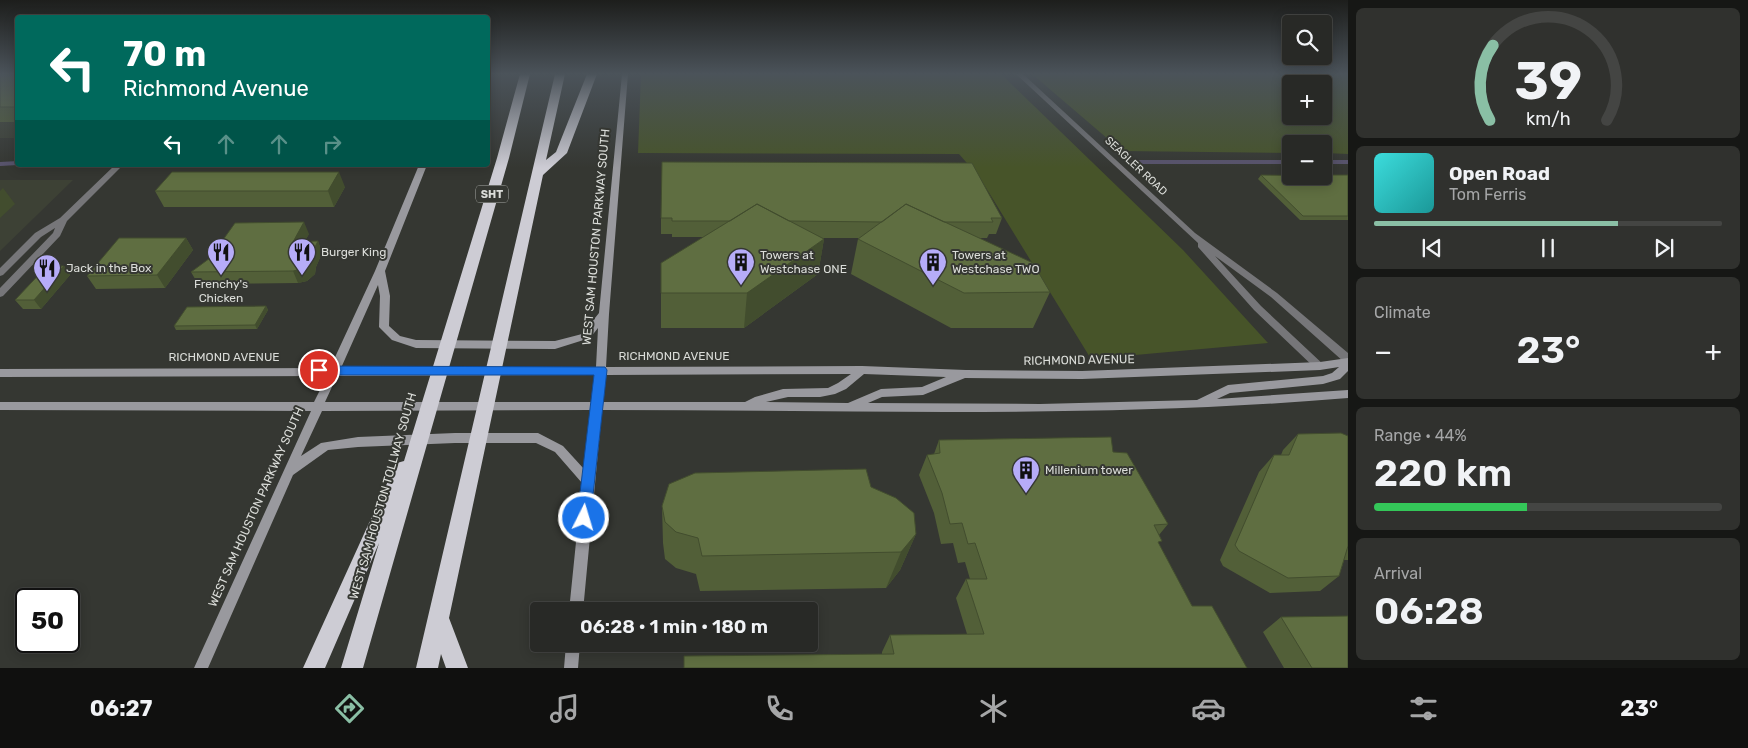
<!DOCTYPE html>
<meta charset="utf-8">
<style>
body{margin:0;font-family:Rubik,sans-serif;background:#30312e;color:#f1f3f6;height:100vh;display:flex;flex-direction:column;font-size:19px;white-space:nowrap}
*{box-sizing:border-box;margin:0}
p{font-size:16px;color:#a5a6a7}
.icon{flex:none;width:28px;height:28px;fill:none;stroke:currentColor;stroke-width:2;stroke-linecap:round;stroke-linejoin:round}
.map{position:relative;flex:1;overflow:hidden}
.panel{display:flex;flex-direction:column;gap:8px;padding:8px;background:#161715;width:400px}
.panel>*{flex:none}
.banner{position:absolute;left:15px;top:15px;width:475px;height:152px;border-radius:5px;box-shadow:0 2px 12px #0003,0 0 0 1px #444543;background:#00695c;color:#fff;overflow:hidden}
.tools{position:absolute;left:1282px;top:15px;display:grid;gap:10px}
.tools a{display:grid;place-items:center;width:50px;height:50px;border-radius:5px;background:#282926;box-shadow:0 2px 12px #0003,0 0 0 1px #444543;font-size:25px}
.speed{position:absolute;left:15px;top:588px;display:flex;gap:10px;font-size:25px;font-weight:700;text-align:center}
.speed>*{display:grid;place-content:center;width:65px;height:65px;border-radius:50%;background:#282926;box-shadow:0 2px 12px #0003,0 0 0 1px #444543;line-height:1}
.speed .limit{border:2px solid #111;border-radius:8px;background:#fff;color:#111}
.pin{position:absolute;display:grid;place-items:center;width:42px;height:42px;color:#fff;margin:-21px;border:2px solid #fff;border-radius:50%;box-shadow:0 1px 5px #0007}
.me{position:absolute;width:55px;margin:-28px;rotate:5deg;stroke-linejoin:round;filter:drop-shadow(0 0 4px #0008)}
.turn{display:flex;align-items:center;gap:18px;height:105px;padding:0 25px;font-size:22px}
.turn .icon{width:65px;height:65px;stroke-width:2.5}
.turn b{display:block;font-size:35px;line-height:42px}
.lanes{display:flex;align-items:center;height:48px;padding:0 25px;background:#0003;justify-content:center;gap:25px;direction:ltr}
.lanes .off{opacity:.35}
.big{font-size:38px;font-weight:600;line-height:1.1}
.panel .widget{flex:1;display:flex;flex-direction:column;justify-content:center;gap:8px;min-width:0;padding:0 18px;border-radius:8px;background:#30312e}
.panel .dial{align-items:center;gap:0}
.dial svg{height:130px;overflow:visible;fill:none;stroke:#444543;stroke-width:7;stroke-linecap:round;text-anchor:middle}
.dial text{fill:#f1f3f6;stroke:none}
.song{display:flex;align-items:center;gap:15px}
.cover{width:60px;height:60px;border-radius:8px;background:linear-gradient(135deg,hsl(180 70% 55%),hsl(180 70% 35%))}
.played{height:5px;border-radius:2px;background:linear-gradient(90deg,#8abfa5 70%,#444543 70%)}
.keys{display:flex;justify-content:space-around;direction:ltr}
.heat{display:flex;justify-content:space-between;align-items:center;font-size:28px;direction:ltr}
.charge{height:8px;border-radius:4px;background:linear-gradient(90deg,#34c759 44%,#444543 0)}
.trip{position:absolute;left:530px;top:602px;width:288px;height:50px;border-radius:5px;background:#282926;box-shadow:0 2px 12px #0003,0 0 0 1px #444543;font-weight:600;line-height:50px;text-align:center}
.tabs{display:flex;height:80px;justify-content:space-around;align-items:center;background:#10100f;color:#a5a6a7}
.tabs .icon{width:35px;height:35px}
.tabs .active{color:#8abfa5}
.tabs b{font-size:22px;color:#f1f3f6}
main{display:flex;flex:1;min-height:0}
.map>svg:first-child{display:block}
.built{fill:#3d4135}
.green{fill:#475429;fill-rule:evenodd}
.lines{fill:none;stroke-linecap:round;stroke-linejoin:round}
.stream{stroke:#58536c;stroke-width:4}
.tertiary{fill:#767679;fill-rule:evenodd}
.secondary{fill:#99999e;fill-rule:evenodd}
.motorway{fill:#cdccd4;fill-rule:evenodd}
.wall{fill:#525f38}
.shaded-wall{fill:#424d2e}
.building{fill:#5f6e41;stroke:#424d2e}
.route{fill:#1a73e8;stroke:#114b97}
.labels{text-anchor:middle;dominant-baseline:central;stroke-width:4;stroke-linejoin:round;paint-order:stroke}
.far-street-label{font-size:11px;fill:#dbddd9;stroke:#353732}
.shield{fill:#353732;stroke:#a9aba7;stroke-width:1}
.shield-label{font-size:11px;font-weight:bold;fill:#dbddd9}
.street-label{font-size:12px;fill:#dbddd9;stroke:#353732}
.poi-label{font-size:12px;fill:#dbddd9;stroke:#353732;text-anchor:start}
</style>
<main>
<div class="map">
<svg width="1348" height="668" viewBox="0 0 1348 668">
<rect width="100%" height="100%" fill="#353732"/>
<path class="built" d="M 0,74 L 17,74 L 17,138 L 0,138 Z
M 0,180 L 73,180 L 0,251 Z"/>
<path class="green" d="M 641,74 L 1001,74 L 1183,250 L 1268,343 L 1091,359 L 980,178 L 959,154 L 638,153 Z
M 1032,74 L 1348,74 L 1348,154 L 1324,153 L 1324,144 L 1291,144 L 1291,153 L 1122,151 ZM 1291,84 L 1324,84 L 1324,116 L 1291,116 Z"/>
<g class="lines">
<path class="stream" d="M 1133,162 L 1291,162
M 1324,162 L 1348,162
M 0,164 L 18,163"/>
<path class="tertiary" d="M 1016,74 L 1023,74 L 1195,233 L 1277,293 L 1348,353 L 1348,363 L 1344,362 L 1271,297 L 1215,256 L 1261,306 L 1325,366 L 1324,369 L 1316,369 L 1254,310 L 1198,247 L 1198,243 Z
M 115,165 L 123,165 L 67,221 L 60,236 L 3,296 L 0,297 L 0,288 L 53,233 L 55,228 L 41,237 L 3,275 L 0,276 L 0,268 L 35,233 L 60,218 Z"/>
<path class="secondary" d="M 622,74 L 628,74 L 609,314 L 606,367 L 862,366 L 966,370 L 1082,371 L 1320,362 L 1348,358 L 1348,371 L 1340,379 L 1323,384 L 1230,393 L 1217,399 L 1348,390 L 1348,398 C 1100,419 851,410 602,410 L 583,611 L 569,611 L 582,483 L 555,452 L 536,443 L 455,443 L 358,447 L 328,450 L 293,475 L 208,668 L 194,668 L 311,411 L 0,410 L 0,402 L 314,402 L 327,376 L 0,377 L 0,369 L 330,368 L 375,271 L 419,165 L 427,165 L 385,271 L 390,296 L 389,326 L 400,336 L 416,340 L 555,341 L 582,334 L 599,313 ZM 378,285 L 380,296 L 379,327 L 392,340 L 416,348 L 555,349 L 590,338 L 598,328 L 596,367 L 341,368 ZM 1339,367 L 1332,373 L 1323,376 L 1228,385 L 1197,400 L 1040,404 L 868,403 L 882,397 L 923,395 L 965,378 L 1082,379 L 1320,370 ZM 851,374 L 838,383 L 828,388 L 783,389 L 755,397 L 745,402 L 603,402 L 606,375 ZM 864,374 L 946,377 L 922,387 L 881,389 L 848,403 L 766,402 L 788,397 L 820,397 L 835,394 L 846,389 ZM 595,375 L 592,402 L 325,402 L 337,376 ZM 591,410 L 584,469 L 563,446 L 538,433 L 455,433 L 358,437 L 321,443 L 301,456 L 322,411 Z
M 566,644 L 580,644 L 578,668 L 564,668 Z"/>
<path class="motorway" d="M 520,74 L 530,74 L 509,158 L 363,668 L 341,668 L 379,543 L 325,668 L 303,668 L 394,468 L 397,463 L 404,461 L 497,158 Z
M 555,74 L 565,74 L 546,160 L 556,152 L 587,74 L 597,74 L 567,153 L 543,175 L 449,618 L 468,668 L 446,668 L 441,654 L 438,668 L 416,668 Z"/>
</g>
<path class="wall" d="M 0,74 L 18,74 L 18,122 L 0,122 Z
M 1261,175 L 1348,175 L 1348,220 L 1300,220 L 1258,179 Z
M 345,187 L 334,207 L 164,207 L 155,191 Z
M 661,218 L 1002,218 L 996,234 L 989,234 L 987,238 L 980,238 L 1050,292 L 1033,328 L 951,328 L 851,274 L 858,239 L 860,238 L 820,238 L 824,239 L 818,274 L 744,328 L 661,328 L 661,293 L 704,237 L 672,237 L 672,234 L 661,234 Z
M 309,234 L 304,242 L 318,241 L 322,253 L 316,267 L 315,274 L 307,281 L 298,283 L 198,284 L 191,272 Z
M 186,238 L 193,250 L 165,288 L 96,289 L 87,276 Z
M 64,266 L 70,275 L 41,309 L 23,309 L 15,300 Z
M 266,306 L 268,310 L 257,329 L 176,330 L 174,326 Z
M 1298,434 L 1348,436 L 1348,560 L 1344,560 L 1339,576 L 1320,591 L 1270,593 L 1223,566 L 1220,560 L 1259,472 L 1274,455 L 1281,455 L 1283,450 Z
M 939,440 L 1113,452 L 1168,524 L 1159,535 L 1159,544 L 1192,606 L 1247,668 L 684,668 L 684,656 L 882,654 L 882,652 L 890,635 L 967,634 L 956,598 L 966,579 L 970,579 L 965,562 L 958,563 L 953,543 L 941,544 L 934,513 L 919,475 L 927,455 L 934,454 Z
M 871,487 L 916,534 L 900,570 L 886,588 L 700,591 L 696,574 L 676,568 L 665,559 L 663,543 L 662,506 Z
M 1281,617 L 1348,668 L 1284,668 L 1263,632 Z"/>
<path class="shaded-wall" d="M 339,172 L 345,187 L 334,207 L 328,191 Z
M 3,188 L 15,204 L 0,218 L 0,191 Z
M 304,222 L 309,234 L 298,253 L 293,242 Z
M 186,238 L 193,250 L 165,288 L 157,275 Z
M 824,239 L 818,274 L 744,328 L 747,293 Z
M 318,241 L 322,253 L 316,267 L 315,274 L 307,281 L 298,283 L 293,271 L 311,255 Z
M 64,266 L 70,275 L 41,309 L 34,300 Z
M 266,306 L 268,310 L 257,329 L 255,325 Z
M 916,534 L 900,570 L 886,588 L 901,552 Z"/>
<path class="building" d="M 0,74 L 18,74 L 18,107 L 0,107 Z
M 662,162 L 972,163 L 1002,218 L 991,218 L 993,222 L 944,222 L 906,204 L 882,222 L 789,221 L 757,204 L 730,221 L 672,221 L 672,218 L 661,218 Z
M 172,172 L 339,172 L 328,191 L 155,191 Z
M 1261,175 L 1324,176 L 1324,175 L 1348,175 L 1348,216 L 1303,216 Z
M 757,204 L 824,239 L 747,293 L 661,293 L 661,263 Z
M 906,204 L 1033,263 L 1050,292 L 964,293 L 858,239 Z
M 304,222 L 293,242 L 318,241 L 311,255 L 310,262 L 302,269 L 293,271 L 191,272 L 210,258 L 235,223 Z
M 119,238 L 186,238 L 157,275 L 87,276 Z
M 47,266 L 64,266 L 34,300 L 15,300 Z
M 266,306 L 255,325 L 174,326 L 187,307 Z
M 1341,433 L 1348,436 L 1348,546 L 1339,576 L 1288,578 L 1239,551 L 1235,545 L 1274,455 L 1289,455 L 1298,434 Z
M 1111,437 L 1113,452 L 1127,453 L 1168,524 L 1154,525 L 1162,541 L 1158,542 L 1192,606 L 1212,606 L 1247,668 L 684,668 L 684,656 L 894,654 L 890,635 L 984,634 L 966,579 L 987,579 L 975,543 L 968,544 L 962,523 L 950,524 L 942,493 L 927,455 L 940,453 L 939,440 Z
M 866,469 L 871,487 L 896,498 L 914,513 L 916,534 L 901,552 L 702,556 L 698,538 L 676,532 L 665,522 L 662,506 L 669,484 L 695,473 Z
M 1348,616 L 1348,668 L 1312,668 L 1281,617 Z"/>
<linearGradient id="sky" x2="0" y2="1"><stop stop-color="#1d1e1c"/><stop offset="0.44" stop-color="#4b535a"/><stop offset="1" stop-color="#4b535a" stop-opacity="0"/></linearGradient>
<rect width="1348" height="168" fill="url(#sky)"/>
<path class="route" d="M 319,366 L 605,367 L 607,370 L 590,522 L 584,524 L 579,522 L 577,518 L 594,375 L 319,375 L 313,370 Z"/>
<defs>
<g id="restaurant-pin" transform="scale(1.4375)"><path d="M0 17L-7.5 6A9.5 9.5 0 1 1 7.5 6Z" fill="#b6acf8" stroke="#353732"/><path d="M-5-6h1v4h1v-4h1v4h1v-4h1v5L-1.5 .5V6h-2V.5L-5-1ZM5-6V6H3V1.5H1.5Q1.5-4 5-6Z" fill="#111"/></g>
<g id="building-pin" transform="scale(1.4375)"><path d="M0 17L-7.5 6A9.5 9.5 0 1 1 7.5 6Z" fill="#b6acf8" stroke="#353732"/><path d="M-4-6H4V6H1V3H-1V6H-4ZM-2.5-4.3h1.7v1.8h-1.7ZM.8-4.3h1.7v1.8H.8ZM-2.5-1h1.7V.8h-1.7ZM.8-1h1.7V.8H.8Z" fill="#111"/></g>
</defs>
<g fill-rule="evenodd">
<use href="#restaurant-pin" x="221" y="252"/>
<use href="#restaurant-pin" x="302" y="252"/>
<use href="#building-pin" x="741" y="262"/>
<use href="#building-pin" x="933" y="262"/>
<use href="#restaurant-pin" x="47" y="268"/>
<use href="#building-pin" x="1026" y="470"/>
</g>
<g class="labels">
<g class="far-street-label">
<text transform="translate(1136 166) rotate(43)">SEAGLER ROAD</text>
</g>
<rect class="shield" x="476" y="185.5" width="32" height="17" rx="4"/>
<g class="shield-label">
<text x="492" y="194">SHT</text>
</g>
<g class="street-label">
<text transform="translate(596 237) rotate(-85)">WEST SAM HOUSTON PARKWAY SOUTH</text>
<text x="674" y="356">RICHMOND AVENUE</text>
<text x="224" y="357">RICHMOND AVENUE</text>
<text transform="translate(1079 360) rotate(-1)">RICHMOND AVENUE</text>
<text transform="translate(383 496) rotate(-74)">WEST SAM HOUSTON TOLLWAY SOUTH</text>
<text transform="translate(256 507) rotate(-66)">WEST SAM HOUSTON PARKWAY SOUTH</text>
</g>
<g class="poi-label">
<text x="321" y="252">Burger King</text>
<text x="760" y="255">Towers at<tspan x="760" dy="14">Westchase ONE</tspan></text>
<text x="952" y="255">Towers at<tspan x="952" dy="14">Westchase TWO</tspan></text>
<text x="66" y="268">Jack in the Box</text>
<text x="221" y="284" text-anchor="middle">Frenchy's<tspan x="221" dy="14">Chicken</tspan></text>
<text x="1045" y="470">Millenium tower</text>
</g>
</g>
</svg>
<div class="tools">
<a><svg class="icon" aria-label="search" viewBox="0 0 24 24"><circle cx="10" cy="10" r="6"/><path d="M15 15l6 6"/></svg></a>
<a>+</a>
<a>−</a>
</div>
<div class="speed"><div class="limit">50</div></div>
<div class="pin" style="left:319px;top:370px;background:#d93025"><svg class="icon" aria-label="arrive" viewBox="0 0 24 24"><path d="M6 21V4h12l-3 4 3 4H6"/></svg></div>
<svg class="me" style="left:584px;top:518px" viewBox="-20 -20 40 40"><circle r="17" fill="#1a73e8" stroke="#fff" stroke-width="3"/><path d="M0-11L8 9 0 5-8 9z" fill="#fff"/></svg>
<div class="trip">06:28 · 1 min · 180 m</div>
<div class="banner">
<div class="turn"><svg class="icon" aria-label="left" viewBox="0 0 24 24"><path d="M17 20v-9H6M10 6l-5 5 5 5"/></svg><div><b>70 m</b>Richmond Avenue</div></div>
<div class="lanes"><svg class="icon" aria-label="left" viewBox="0 0 24 24"><path d="M17 20v-9H6M10 6l-5 5 5 5"/></svg><svg class="icon off" aria-label="ahead" viewBox="0 0 24 24"><path d="M12 20V5M6 11l6-6 6 6"/></svg><svg class="icon off" aria-label="ahead" viewBox="0 0 24 24"><path d="M12 20V5M6 11l6-6 6 6"/></svg><svg class="icon off" aria-label="right" viewBox="0 0 24 24"><path d="M7 20v-9h11M14 6l5 5-5 5"/></svg></div>
</div>
</div>
<section class="panel">
<div class="widget dial"><svg viewBox="0 0 100 80">
<path d="M14 69A42 42 0 1 1 86 69"/>
<path d="M14 69A42 42 0 0 1 16 23" stroke="#8abfa5"/>
<text x="50" y="56" font-size="32" font-weight="700">39</text>
<text x="50" y="72" font-size="11">km/h</text>
</svg></div>
<div class="widget">
<div class="song"><i class="cover"></i><div><b>Open Road</b><p>Tom Ferris</p></div></div>
<div class="played"></div>
<div class="keys"><svg class="icon" aria-label="previous" viewBox="0 0 24 24"><path d="M18 5L8 12l10 7zM5 5v14"/></svg><svg class="icon" aria-label="pause" viewBox="0 0 24 24"><path d="M8 5v14M16 5v14"/></svg><svg class="icon" aria-label="next" viewBox="0 0 24 24"><path d="M6 5l10 7-10 7zM19 5v14"/></svg></div>
</div>
<div class="widget"><p>Climate</p>
<div class="heat"><a>−</a><b class="big">23°</b><a>+</a></div>
</div>
<div class="widget"><p>Range · 44%</p><b class="big">220 km</b><div class="charge"></div></div>
<div class="widget"><p>Arrival</p><b class="big">06:28</b></div>
</section>
</main>
<nav class="tabs">
<b>06:27</b>
<svg class="icon active" aria-label="directions" viewBox="0 0 24 24"><path d="M12 3l9 9-9 9-9-9zM9 14v-3h6M13 9l2 2-2 2"/></svg>
<svg class="icon" aria-label="music" viewBox="0 0 24 24"><path d="M9 18V5l10-2v13"/><circle cx="6" cy="18" r="3"/><circle cx="16" cy="16" r="3"/></svg>
<svg class="icon" aria-label="phone" viewBox="0 0 24 24"><path d="M5 4h4l2 5-3 2q2 4 5 5l2-3 5 2v4C11 20 4 13 5 4z"/></svg>
<svg class="icon" aria-label="climate" viewBox="0 0 24 24"><path d="M12 3v18M4 7l16 10M4 17L20 7"/></svg>
<svg class="icon" aria-label="car" viewBox="0 0 24 24"><path d="M5 17H2v-5l4-1 3-4h7l3 4 3 1v5h-3M9 17h6M6 11h13"/><circle cx="7" cy="17" r="2"/><circle cx="17" cy="17" r="2"/></svg>
<svg class="icon" aria-label="filters" viewBox="0 0 24 24"><path d="M4 7h16M4 17h16"/><circle cx="9" cy="7" r="2"/><circle cx="15" cy="17" r="2"/></svg>
<b>23°</b>
</nav>
